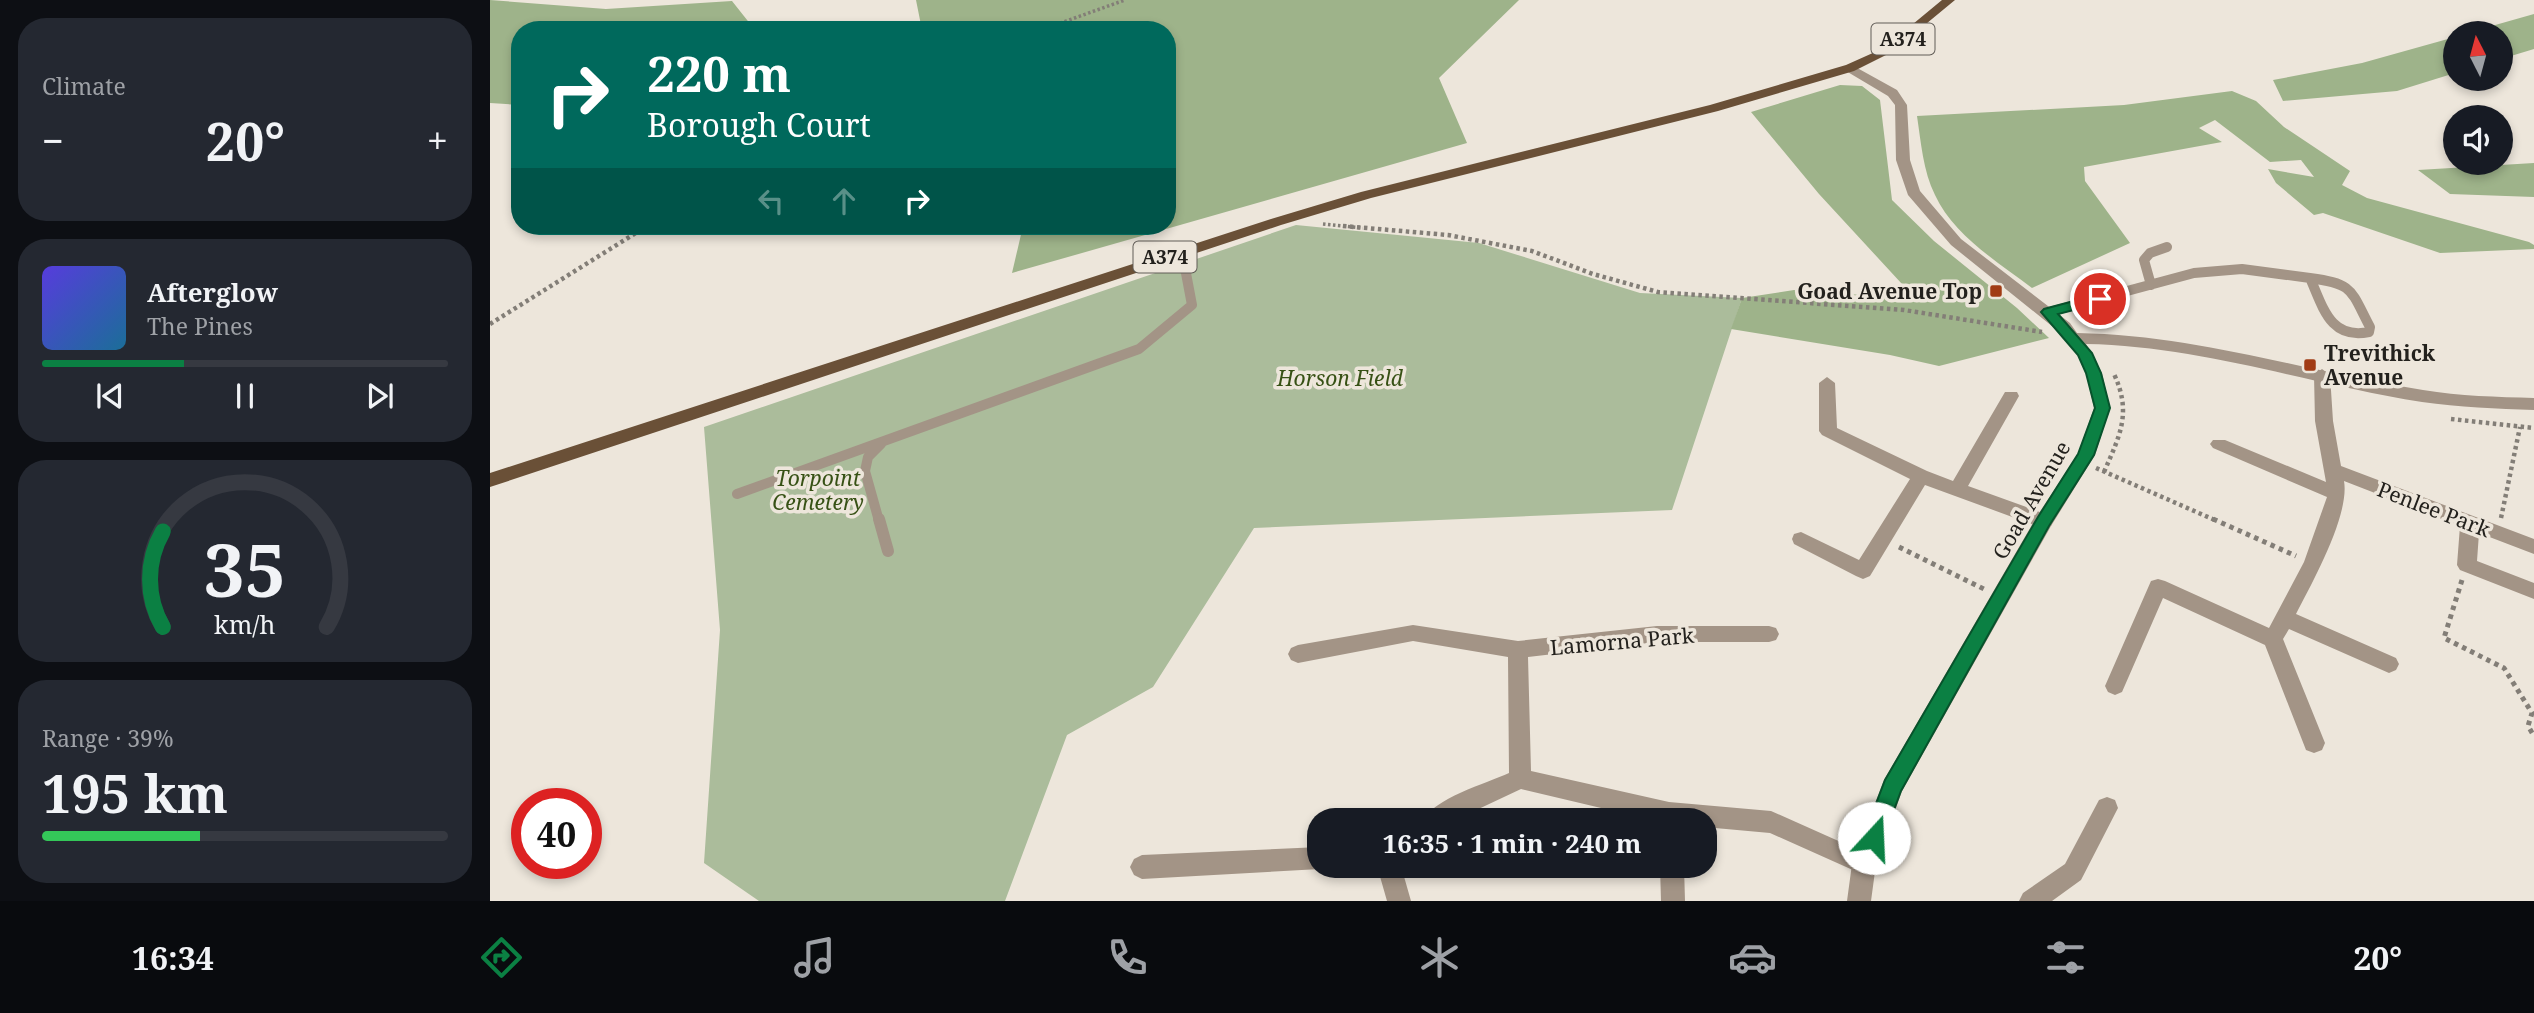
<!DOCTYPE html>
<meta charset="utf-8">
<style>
body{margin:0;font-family:"Noto Serif",serif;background:#242831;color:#f1f3f6;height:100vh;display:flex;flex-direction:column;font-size:26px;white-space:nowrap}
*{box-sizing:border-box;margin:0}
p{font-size:23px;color:#9ea1a6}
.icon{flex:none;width:38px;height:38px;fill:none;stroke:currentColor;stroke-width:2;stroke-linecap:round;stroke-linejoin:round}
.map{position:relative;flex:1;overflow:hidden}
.side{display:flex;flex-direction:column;gap:18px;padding:18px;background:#0d0f14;width:490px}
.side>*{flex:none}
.banner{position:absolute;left:21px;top:21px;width:665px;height:214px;border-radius:28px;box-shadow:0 4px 10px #0003;background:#00695c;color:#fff;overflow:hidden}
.needle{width:46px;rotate:354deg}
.tools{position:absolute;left:1953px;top:21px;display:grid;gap:14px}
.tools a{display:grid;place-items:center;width:70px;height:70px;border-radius:50%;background:#171b24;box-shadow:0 4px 10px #0003;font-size:35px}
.speed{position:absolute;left:21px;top:788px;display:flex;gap:14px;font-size:35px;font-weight:700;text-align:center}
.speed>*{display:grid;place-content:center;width:91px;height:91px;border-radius:50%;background:#171b24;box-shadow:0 4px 10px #0003;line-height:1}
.speed .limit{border:10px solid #d22;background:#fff;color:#111}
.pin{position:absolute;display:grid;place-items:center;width:60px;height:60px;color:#fff;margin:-30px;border:4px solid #fff;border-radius:50%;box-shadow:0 2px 7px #0007}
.me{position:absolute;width:77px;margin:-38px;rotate:20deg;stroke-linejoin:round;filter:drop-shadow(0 0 5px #0008)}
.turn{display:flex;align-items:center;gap:24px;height:147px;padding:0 21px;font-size:32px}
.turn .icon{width:91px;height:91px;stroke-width:2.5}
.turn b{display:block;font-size:49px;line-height:60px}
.lanes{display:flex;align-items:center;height:66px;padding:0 21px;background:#0003;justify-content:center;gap:35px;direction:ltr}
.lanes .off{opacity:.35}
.big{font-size:52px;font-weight:700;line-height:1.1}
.side .widget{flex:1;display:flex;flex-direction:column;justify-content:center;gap:10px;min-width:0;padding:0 24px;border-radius:28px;background:#242831}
.side .dial{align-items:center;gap:0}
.dial svg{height:182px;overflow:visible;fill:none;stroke:#363941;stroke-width:7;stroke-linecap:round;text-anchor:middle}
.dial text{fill:#f1f3f6;stroke:none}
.song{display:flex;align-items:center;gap:21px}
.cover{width:84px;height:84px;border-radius:10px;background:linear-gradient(135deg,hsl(250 70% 55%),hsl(200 70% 35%))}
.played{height:7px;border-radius:4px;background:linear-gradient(90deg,#0b8043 35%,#363941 35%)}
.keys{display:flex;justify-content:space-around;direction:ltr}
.heat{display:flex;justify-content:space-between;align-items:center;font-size:38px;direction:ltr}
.charge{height:10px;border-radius:5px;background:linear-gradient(90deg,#34c759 39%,#363941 0)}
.trip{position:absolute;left:817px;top:808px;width:410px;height:70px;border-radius:28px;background:#171b24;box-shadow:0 4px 10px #0003;font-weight:700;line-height:70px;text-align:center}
.tab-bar{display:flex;height:112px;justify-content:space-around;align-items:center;background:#090b0e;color:#9ea1a6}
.tab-bar .icon{width:49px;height:49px}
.tab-bar .on{color:#0b8043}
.tab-bar b{font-size:32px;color:#f1f3f6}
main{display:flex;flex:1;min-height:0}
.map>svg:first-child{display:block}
.green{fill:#abbc9b}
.forest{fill:#9eb38a}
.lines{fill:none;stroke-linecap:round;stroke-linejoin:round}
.path-far2{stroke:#837e77;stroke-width:3.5;stroke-dasharray:2.5 2.5;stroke-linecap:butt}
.path-far1{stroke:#837e77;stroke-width:4.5;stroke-dasharray:3.5 3.5;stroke-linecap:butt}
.path{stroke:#837e77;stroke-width:5;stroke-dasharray:4.5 4.5;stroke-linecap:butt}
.service-far1{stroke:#a39486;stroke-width:10}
.service{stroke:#a39486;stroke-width:12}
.minor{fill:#a39486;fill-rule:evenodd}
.tertiary{fill:#a39486;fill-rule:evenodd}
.primary{fill:#6a5037;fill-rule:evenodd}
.route{fill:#0b8043;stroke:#07532c;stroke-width:2}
.poi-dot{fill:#a13b14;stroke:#ede6db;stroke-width:2.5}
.labels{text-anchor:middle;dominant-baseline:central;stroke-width:7;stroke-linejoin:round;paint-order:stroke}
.shield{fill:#ede6db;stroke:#605c56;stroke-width:2}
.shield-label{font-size:19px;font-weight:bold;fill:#23211d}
.poi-label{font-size:21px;font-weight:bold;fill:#23211d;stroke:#ede6db;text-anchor:end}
.park-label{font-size:21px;font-style:italic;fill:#375115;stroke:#ede6db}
.street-label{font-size:21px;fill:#23211d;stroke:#ede6db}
</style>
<main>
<section class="side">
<div class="widget"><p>Climate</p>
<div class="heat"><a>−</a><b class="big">20°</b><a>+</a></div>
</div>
<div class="widget">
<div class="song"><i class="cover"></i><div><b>Afterglow</b><p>The Pines</p></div></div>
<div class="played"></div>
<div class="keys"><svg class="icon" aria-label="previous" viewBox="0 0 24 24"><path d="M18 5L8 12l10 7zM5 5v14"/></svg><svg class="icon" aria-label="pause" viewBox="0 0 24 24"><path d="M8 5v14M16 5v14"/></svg><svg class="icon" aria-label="next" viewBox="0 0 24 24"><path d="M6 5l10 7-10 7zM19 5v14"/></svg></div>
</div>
<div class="widget dial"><svg viewBox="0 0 100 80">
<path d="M14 69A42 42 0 1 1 86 69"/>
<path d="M14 69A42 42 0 0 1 14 27" stroke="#0b8043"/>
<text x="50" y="56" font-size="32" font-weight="700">35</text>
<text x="50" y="72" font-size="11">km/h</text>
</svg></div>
<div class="widget"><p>Range · 39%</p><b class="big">195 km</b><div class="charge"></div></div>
</section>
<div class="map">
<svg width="2044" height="901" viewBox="0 0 2044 901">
<rect width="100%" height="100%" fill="#ede6db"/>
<path class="green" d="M 806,225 L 989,243 L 1150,293 L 1252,298 L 1182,510 L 764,528 L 663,687 L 577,735 L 515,901 L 269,901 L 214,863 L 230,630 L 214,427 Z"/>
<path class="forest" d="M 0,0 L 116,9 L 242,1 L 265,30 L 30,30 L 30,105 L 0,103 Z
M 426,0 L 1029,0 L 949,78 L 977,143 L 522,273 L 533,226 L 677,226 L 677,30 L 432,30 Z
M 2044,14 L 2044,49 L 2011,59 L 2011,33 L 1977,33 Z
M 1965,37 L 1965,73 L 1907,91 L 1793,101 L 1783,80 L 1872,63 Z
M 1350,85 L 1372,86 L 1390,100 L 1402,200 L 1444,241 L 1527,308 L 1559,338 L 1449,366 L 1400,355 L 1241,329 L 1252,298 L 1304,290 L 1372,295 L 1412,284 L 1329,194 L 1261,112 Z
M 1742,91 L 1766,101 L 1794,127 L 1860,171 L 1852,185 L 1877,198 L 2039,242 L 2044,245 L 2044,249 L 1950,253 L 1833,213 L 1824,215 L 1786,183 L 1778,169 L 1824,177 L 1811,160 L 1780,162 L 1725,120 L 1709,128 L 1732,142 L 1594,167 L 1595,181 L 1640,243 L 1542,288 C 1508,262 1463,235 1445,195 C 1433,171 1431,142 1427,116 L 1634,105 Z
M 2044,163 L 2044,197 L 1960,194 L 1928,170 Z"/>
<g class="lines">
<path class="path-far2" d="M 551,30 L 635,0
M 833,224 L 873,228
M 155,228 L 157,226"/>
<path class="path-far1" d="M 853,226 L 958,235 L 1042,251 L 1103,274 L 1168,292 L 1414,310 L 1552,332
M 0,324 L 157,226
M 1961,419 L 2044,428
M 1606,468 L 1727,521
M 1614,472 C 1630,435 1642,413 1624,374
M 2011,518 L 2030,427"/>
<path class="path" d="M 1723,519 L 1806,556
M 1409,547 L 1496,590
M 1972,580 L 1954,638 L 2014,668 L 2042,713 L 2038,726 L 2044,736"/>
<path class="service-far1" d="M 1820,278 C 1864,284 1860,289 1880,327 L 1879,332 C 1840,340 1833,307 1820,278 Z
M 1661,285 L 1654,260 L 1660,253 L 1677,247
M 1559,312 L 1704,273 L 1752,269 L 1820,278
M 247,494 L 649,349 L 702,305 L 692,252
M 389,521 L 375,471 L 378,457 L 391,444"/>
<path class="service" d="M 389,519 L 398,551"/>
<path class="minor" d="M 1832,369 L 1840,375 L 1843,421 L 1851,466 L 2044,539 L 2044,554 L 1989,533 L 1987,561 L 2044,583 L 2044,599 L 1970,570 L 1967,565 L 1970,526 L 1854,481 C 1860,515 1822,583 1806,614 L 1906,658 L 1909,664 L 1906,670 L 1899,673 L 1799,629 L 1793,639 L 1835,743 L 1832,750 L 1824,753 L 1816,750 L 1775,645 L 1673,598 L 1632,692 L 1625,695 L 1618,692 L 1615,686 L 1661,581 L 1668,579 L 1675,581 L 1779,628 L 1814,562 L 1837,497 L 1723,448 L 1720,444 L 1723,440 L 1735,440 L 1836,482 L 1825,421 L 1824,375 Z
M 1337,377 L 1345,383 L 1347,428 L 1437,471 L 1463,481 L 1515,392 L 1527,392 L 1529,396 L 1478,486 L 1561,516 L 1563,521 L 1561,526 L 1547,526 L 1435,485 L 1380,576 L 1373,579 L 1366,576 L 1304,544 L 1302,539 L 1304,534 L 1311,532 L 1369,560 L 1420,479 L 1332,435 L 1329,431 L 1329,383 Z
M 923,625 L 1028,641 L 1167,626 L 1279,626 L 1286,628 L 1289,634 L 1286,640 L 1279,642 L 1167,642 L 1038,657 L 1041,771 L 1179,802 L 1281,811 L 1382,856 L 1386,864 L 1382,872 L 1374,875 L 1280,833 L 1214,827 L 1214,821 L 1166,821 L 1031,789 L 963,821 L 933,821 C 942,799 997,783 1019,773 L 1018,657 L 923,641 L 808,663 L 801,660 L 798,654 L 801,648 L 808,645 Z
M 1617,797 L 1625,800 L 1628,808 L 1591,880 L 1562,901 L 1529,901 L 1533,893 L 1575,864 L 1609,800 Z
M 830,847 L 830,866 L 838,866 L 830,869 L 652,879 L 644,875 L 640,867 L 644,859 L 652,855 Z
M 887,866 L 911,866 L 921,901 L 897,901 Z
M 1170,866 L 1194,866 L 1195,901 L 1171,901 Z"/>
<path class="tertiary" d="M 1360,64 L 1407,90 L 1417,105 L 1420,160 L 1430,191 L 1471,239 L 1580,323 L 1587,333 C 1709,335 1815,372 1933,390 C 1970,396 2007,397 2044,398 L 2044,410 C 2007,409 1969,407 1932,402 C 1819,384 1711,346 1596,344 L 1612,373 L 1620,408 L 1605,455 L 1561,526 L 1412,791 L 1386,864 L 1381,901 L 1357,901 L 1362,864 L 1394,780 L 1547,516 L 1588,454 L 1604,408 L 1596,373 L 1588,355 L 1568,331 L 1461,245 L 1418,195 L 1406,160 L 1405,105 L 1398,96 L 1356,71 L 1354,68 Z"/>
<path class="primary" d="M 1452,0 L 1465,0 L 1402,52 L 1364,71 L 1228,111 L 881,198 L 791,225 L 0,487 L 0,473 L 781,219 L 871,192 L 1220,105 L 1356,65 L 1394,48 Z"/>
</g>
<path class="route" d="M 1610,294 L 1615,295 L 1615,302 L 1568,314 L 1602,353 L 1611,373 L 1620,408 L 1604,455 L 1559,526 L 1411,791 L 1391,845 L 1384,848 L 1376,845 L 1373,838 L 1395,780 L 1548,517 L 1588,454 L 1605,408 L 1596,373 L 1588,355 L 1551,312 L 1554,309 Z"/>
<g class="poi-dot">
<rect x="1499" y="284" width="14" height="14" rx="3.5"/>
<rect x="1813" y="358" width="14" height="14" rx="3.5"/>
</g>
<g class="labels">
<g class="shield">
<rect x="1381.5" y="23.5" width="63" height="31" rx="5"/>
<rect x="643.5" y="241.5" width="63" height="31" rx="5"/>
</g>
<g class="shield-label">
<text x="1413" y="39">A374</text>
<text x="675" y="257">A374</text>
</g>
<g class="poi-label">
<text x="1492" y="291">Goad Avenue Top</text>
<text x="1834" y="353" text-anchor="start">Trevithick<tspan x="1834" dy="24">Avenue</tspan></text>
</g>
<g class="park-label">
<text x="850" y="378">Horson Field</text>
<text x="328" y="478">Torpoint<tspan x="328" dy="24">Cemetery</tspan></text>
</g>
<g class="street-label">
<text transform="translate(1541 500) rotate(-60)">Goad Avenue</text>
<text transform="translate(1944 509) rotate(21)">Penlee Park</text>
<text transform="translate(1132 641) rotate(-5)">Lamorna Park</text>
</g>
</g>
</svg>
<div class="tools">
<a><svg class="needle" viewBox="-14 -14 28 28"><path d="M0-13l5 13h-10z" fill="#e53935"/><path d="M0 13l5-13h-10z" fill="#9ea1a6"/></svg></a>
<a><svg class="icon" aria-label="sound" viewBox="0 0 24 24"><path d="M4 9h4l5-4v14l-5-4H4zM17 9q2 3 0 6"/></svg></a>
</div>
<div class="speed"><div class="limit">40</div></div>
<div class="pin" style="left:1610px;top:299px;background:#d93025"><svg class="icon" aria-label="arrive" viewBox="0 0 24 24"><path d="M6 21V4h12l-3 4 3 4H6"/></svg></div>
<svg class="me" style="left:1384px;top:838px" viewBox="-20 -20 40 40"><circle r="19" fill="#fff"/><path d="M0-13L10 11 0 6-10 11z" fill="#0b8043"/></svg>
<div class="trip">16:35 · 1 min · 240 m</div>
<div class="banner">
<div class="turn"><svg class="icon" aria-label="right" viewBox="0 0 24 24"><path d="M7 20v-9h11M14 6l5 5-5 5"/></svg><div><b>220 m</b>Borough Court</div></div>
<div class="lanes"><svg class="icon off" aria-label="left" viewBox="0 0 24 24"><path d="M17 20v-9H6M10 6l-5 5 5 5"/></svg><svg class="icon off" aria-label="ahead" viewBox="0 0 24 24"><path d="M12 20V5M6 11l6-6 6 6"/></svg><svg class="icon" aria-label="right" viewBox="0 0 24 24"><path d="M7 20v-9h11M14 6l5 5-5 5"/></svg></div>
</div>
</div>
</main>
<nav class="tab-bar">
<b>16:34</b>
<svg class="icon on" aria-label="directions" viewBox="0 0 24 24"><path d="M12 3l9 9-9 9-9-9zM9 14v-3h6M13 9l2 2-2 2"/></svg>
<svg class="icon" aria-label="music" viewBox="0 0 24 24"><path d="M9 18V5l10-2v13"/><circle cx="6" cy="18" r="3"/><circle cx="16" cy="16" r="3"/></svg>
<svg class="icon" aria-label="phone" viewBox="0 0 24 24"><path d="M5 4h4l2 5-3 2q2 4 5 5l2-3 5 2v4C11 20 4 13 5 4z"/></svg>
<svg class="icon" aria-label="climate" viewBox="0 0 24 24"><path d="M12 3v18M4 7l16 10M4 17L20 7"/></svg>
<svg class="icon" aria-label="car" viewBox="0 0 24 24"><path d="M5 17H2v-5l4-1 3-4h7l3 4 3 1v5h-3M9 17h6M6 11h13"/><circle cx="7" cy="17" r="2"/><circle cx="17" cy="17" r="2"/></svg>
<svg class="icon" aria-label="filters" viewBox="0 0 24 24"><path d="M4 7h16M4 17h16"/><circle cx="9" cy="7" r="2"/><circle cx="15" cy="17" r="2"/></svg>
<b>20°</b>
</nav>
